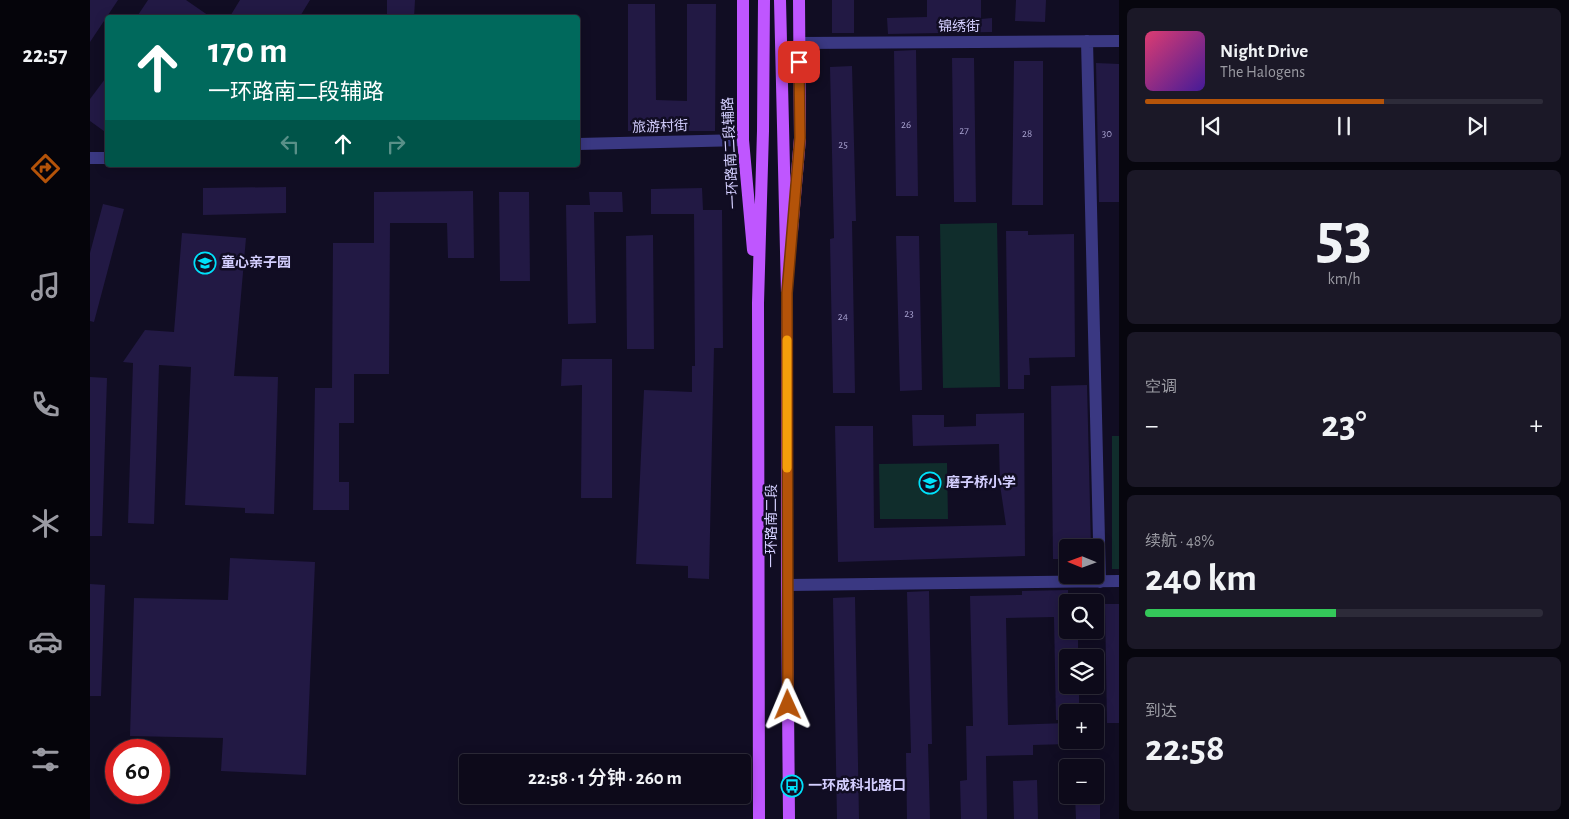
<!DOCTYPE html>
<html lang="zh">
<meta charset="utf-8">
<style>
body{margin:0;font-family:"Alegreya Sans","Noto Sans SC",sans-serif;background:#1b1827;color:#f1f3f6;height:100vh;display:flex;flex-direction:column;font-size:19px;white-space:nowrap}
*{box-sizing:border-box;margin:0}
p{font-size:16px;color:#9a9aa2}
.icon{flex:none;width:28px;height:28px;fill:none;stroke:currentColor;stroke-width:2;stroke-linecap:round;stroke-linejoin:round}
.map{position:relative;flex:1;overflow:hidden}
.side{display:flex;flex-direction:column;gap:8px;padding:8px;background:#07060e;width:450px}
.side>*{flex:none}
.hud{position:absolute;left:15px;top:15px;width:475px;height:152px;border-radius:5px;box-shadow:0 2px 12px #0003,0 0 0 1px #2d2b39;background:#00695c;color:#fff;overflow:hidden}
.needle{width:32px;rotate:271deg}
.tools{position:absolute;left:969px;top:539px;display:grid;gap:10px}
.tools a{display:grid;place-items:center;width:45px;height:45px;border-radius:5px;background:#0d0a1a;box-shadow:0 2px 12px #0003,0 0 0 1px #2d2b39;font-size:25px}
.speed{position:absolute;left:15px;top:739px;display:flex;gap:10px;font-size:25px;font-weight:700;text-align:center}
.speed>*{display:grid;place-content:center;width:65px;height:65px;border-radius:50%;background:#0d0a1a;box-shadow:0 2px 12px #0003,0 0 0 1px #2d2b39;line-height:1}
.speed .limit{border:8px solid #d22;background:#fff;color:#111}
.pin{position:absolute;display:grid;place-items:center;width:42px;height:42px;color:#fff;margin:-21px;border-radius:10px;box-shadow:0 2px 8px #0006}
.me{position:absolute;width:55px;margin:-28px;rotate:359deg;stroke-linejoin:round;filter:drop-shadow(0 0 4px #0008)}
.turn{display:flex;align-items:center;gap:18px;height:105px;padding:0 20px;font-size:22px}
.turn .icon{width:65px;height:65px;stroke-width:2.5}
.turn b{display:block;font-size:35px;line-height:42px}
.lanes{display:flex;align-items:center;height:48px;padding:0 20px;background:#0003;justify-content:center;gap:25px;direction:ltr}
.lanes .off{opacity:.35}
.big{font-size:38px;font-weight:600;line-height:1.1}
.side .tile{flex:1;display:flex;flex-direction:column;justify-content:center;gap:8px;min-width:0;padding:0 18px;border-radius:8px;background:#1b1827}
.side .dial{align-items:center;gap:0}
.dial b{font-size:65px;line-height:1}
.song{display:flex;align-items:center;gap:15px}
.cover{width:60px;height:60px;border-radius:8px;background:linear-gradient(135deg,hsl(340 70% 55%),hsl(260 70% 35%))}
.played{height:5px;border-radius:2px;background:linear-gradient(90deg,#b45309 60%,#2d2b39 60%)}
.keys{display:flex;justify-content:space-around;direction:ltr}
.heat{display:flex;justify-content:space-between;align-items:center;font-size:28px;direction:ltr}
.charge{height:8px;border-radius:4px;background:linear-gradient(90deg,#34c759 48%,#2d2b39 0)}
.trip{position:absolute;left:369px;top:754px;width:292px;height:50px;border-radius:5px;background:#0d0a1a;box-shadow:0 2px 12px #0003,0 0 0 1px #2d2b39;font-weight:600;line-height:50px;text-align:center}
main{display:flex;flex:1;min-height:0}
.dock{display:flex;flex-direction:column;width:90px;justify-content:space-around;align-items:center;background:#05040a;color:#9a9aa2}
.dock .icon{width:35px;height:35px}
.dock .on{color:#b45309}
.dock b{font-size:22px;color:#f1f3f6}
.map>svg:first-child{display:block}
.green{fill:#102d2c}
.building{fill:#221944}
.lines{fill:none;stroke-linecap:round;stroke-linejoin:round}
.minor{stroke:#3a3882;stroke-width:12}
.major{stroke:#bf56ff;stroke-width:12}
.route-casing{stroke:#753606;stroke-width:12}
.route{stroke:#b45309;stroke-width:9}
.slow{stroke:#f59e0b;stroke-width:9}
.labels{text-anchor:middle;dominant-baseline:central;stroke-width:5;stroke-linejoin:round;paint-order:stroke}
.number-label{font-size:11px;fill:#a8a2d0}
.street-label{font-size:14px;fill:#d4cfff;stroke:#110d23}
.poi-label{font-size:14px;font-weight:bold;fill:#d4cfff;stroke:#110d23;text-anchor:start}
</style>
<main>
<nav class="dock">
<b>22:57</b>
<svg class="icon on" aria-label="directions" viewBox="0 0 24 24"><path d="M12 3l9 9-9 9-9-9zM9 14v-3h6M13 9l2 2-2 2"/></svg>
<svg class="icon" aria-label="music" viewBox="0 0 24 24"><path d="M9 18V5l10-2v13"/><circle cx="6" cy="18" r="3"/><circle cx="16" cy="16" r="3"/></svg>
<svg class="icon" aria-label="phone" viewBox="0 0 24 24"><path d="M5 4h4l2 5-3 2q2 4 5 5l2-3 5 2v4C11 20 4 13 5 4z"/></svg>
<svg class="icon" aria-label="climate" viewBox="0 0 24 24"><path d="M12 3v18M4 7l16 10M4 17L20 7"/></svg>
<svg class="icon" aria-label="car" viewBox="0 0 24 24"><path d="M5 17H2v-5l4-1 3-4h7l3 4 3 1v5h-3M9 17h6M6 11h13"/><circle cx="7" cy="17" r="2"/><circle cx="17" cy="17" r="2"/></svg>
<svg class="icon" aria-label="filters" viewBox="0 0 24 24"><path d="M4 7h16M4 17h16"/><circle cx="9" cy="7" r="2"/><circle cx="15" cy="17" r="2"/></svg>
</nav>
<div class="map">
<svg width="1029" height="819" viewBox="0 0 1029 819">
<rect width="100%" height="100%" fill="#110d23"/>
<path class="green" d="M 907,223 L 910,387 L 853,388 L 850,224 Z
M 1022,436 L 1029,436 L 1029,569 L 1022,569 Z
M 857,463 L 858,519 L 790,519 L 789,464 Z"/>
<path class="building" d="M 0,0 L 28,0 L 0,42 Z
M 58,0 L 96,0 L 122,18 L 46,18 Z
M 150,0 L 220,0 L 209,18 L 139,18 Z
M 297,0 L 325,0 L 324,18 L 297,18 Z
M 742,0 L 764,0 L 764,33 L 742,33 Z
M 837,0 L 891,0 L 891,19 L 902,18 L 902,32 L 798,34 L 797,18 L 837,17 Z
M 926,0 L 956,0 L 955,22 L 925,21 Z
M 538,4 L 565,4 L 566,100 L 597,101 L 597,4 L 626,4 L 625,131 L 538,131 Z
M 826,50 L 828,196 L 806,196 L 804,51 Z
M 862,58 L 884,58 L 886,202 L 864,202 Z
M 924,61 L 953,61 L 953,205 L 922,205 Z
M 1006,63 L 1029,64 L 1029,202 L 1009,202 Z
M 762,66 L 766,221 L 762,221 L 765,393 L 743,393 L 740,239 L 744,238 L 740,67 Z
M 18,75 L 18,134 L 0,121 L 0,99 Z
M 196,187 L 196,213 L 113,215 L 113,188 Z
M 612,188 L 613,210 L 632,210 L 633,348 L 624,348 L 619,579 L 598,578 L 598,566 L 546,564 L 554,390 L 602,392 L 602,366 L 605,366 L 604,214 L 561,214 L 561,189 Z
M 383,191 L 384,258 L 358,258 L 357,223 L 300,223 L 299,374 L 264,374 L 264,423 L 249,423 L 249,482 L 259,482 L 259,510 L 223,510 L 225,388 L 242,388 L 243,243 L 284,243 L 284,192 Z
M 409,192 L 439,192 L 440,281 L 410,281 Z
M 499,192 L 532,192 L 533,212 L 504,212 L 506,323 L 478,324 L 476,205 L 500,205 Z
M 13,204 L 34,209 L 4,322 L 0,321 L 0,253 Z
M 916,231 L 938,231 L 938,235 L 984,234 L 985,357 L 939,358 L 940,375 L 934,375 L 934,389 L 918,389 Z
M 92,233 L 156,238 L 144,376 L 188,377 L 184,514 L 155,513 L 155,508 L 95,505 L 101,367 L 69,365 L 64,524 L 38,523 L 43,363 L 33,362 L 55,330 L 84,332 Z
M 563,235 L 564,349 L 537,349 L 536,236 Z
M 806,236 L 829,236 L 832,390 L 810,391 Z
M 472,359 L 522,359 L 522,498 L 491,498 L 492,385 L 471,386 Z
M 0,377 L 17,378 L 12,536 L 0,536 Z
M 997,385 L 1001,548 L 978,548 L 978,559 L 963,559 L 961,386 Z
M 934,413 L 935,556 L 748,562 L 745,426 L 783,426 L 784,528 L 916,525 L 910,485 L 909,444 L 823,446 L 822,415 L 854,415 L 854,427 L 886,426 L 886,414 Z
M 140,558 L 225,562 L 216,775 L 131,771 L 133,738 L 40,736 L 44,598 L 138,600 Z
M 0,584 L 15,585 L 11,696 L 0,696 Z
M 978,590 L 978,630 L 988,630 L 988,658 L 978,658 L 978,685 L 989,685 L 989,712 L 978,712 L 978,720 L 966,720 L 964,617 L 916,618 L 918,725 L 978,723 L 978,744 L 943,745 L 943,755 L 896,756 L 897,819 L 871,819 L 870,781 L 877,780 L 876,726 L 883,726 L 880,596 L 932,595 L 932,591 Z
M 839,591 L 842,744 L 838,744 L 840,819 L 817,819 L 816,753 L 821,753 L 817,592 Z
M 765,597 L 769,819 L 747,819 L 743,598 Z
M 1015,604 L 1029,604 L 1029,723 L 1017,723 Z
M 947,780 L 948,819 L 924,819 L 923,781 Z
M 985,795 L 1010,795 L 1010,819 L 986,819 Z"/>
<g class="lines">
<path class="minor" d="M 997,41 L 1010,582
M 709,43 L 1029,41
M 488,144 L 653,140
M 0,158 L 18,158
M 697,585 L 1029,581"/>
<path class="major" d="M 653,0 L 653,140 L 663,250
M 690,0 L 697,293 L 697,585 L 699,819
M 702,231 L 710,138 L 709,0
M 669,819 L 668,303 L 673,131 L 674,0"/>
</g>
<g class="lines">
<g class="route-casing">
<path id="route" d="M 698,705 L 697,293 L 710,138 L 709,62"/>
</g>
<use href="#route" class="route"/>
<path class="slow" d="M 697,468 L 697,340"/>
</g>
<defs>
<g id="school-ring" transform="scale(1.125)"><circle r="9.5" fill="#110d23" stroke="#00e1fa" stroke-width="1.5"/><path d="M0-5L7-2L0 1L-7-2ZM-4 1L0 2.5L4 1V4Q0 6-4 4Z" fill="#00e1fa"/></g>
<g id="bus-ring" transform="scale(1.125)"><circle r="9.5" fill="#110d23" stroke="#00e1fa" stroke-width="1.5"/><path d="M-5-6H5V4H4V6H2V4H-2V6H-4V4H-5ZM-3.5-4V0h7V-4ZM-3.5 1.2v1.5H-2V1.2ZM2 1.2v1.5H3.5V1.2Z" fill="#00e1fa"/></g>
</defs>
<g fill-rule="evenodd">
<use href="#school-ring" x="115" y="263"/>
<use href="#school-ring" x="840" y="483"/>
<use href="#bus-ring" x="702" y="786"/>
</g>
<g class="labels">
<g class="number-label">
<text x="816" y="124">26</text>
<text x="874" y="130">27</text>
<text x="937" y="133">28</text>
<text x="1017" y="133">30</text>
<text x="753" y="144">25</text>
<text x="819" y="313">23</text>
<text x="753" y="316">24</text>
</g>
<g class="street-label">
<text x="869" y="27">锦绣街</text>
<text transform="translate(570 127) rotate(-2)">旅游村街</text>
<text transform="translate(641 153) rotate(-93)">一环路南二段辅路</text>
<text transform="translate(682 526) rotate(-90)">一环路南二段</text>
</g>
<g class="poi-label">
<text x="131" y="263">童心亲子园</text>
<text x="856" y="483">磨子桥小学</text>
<text x="718" y="786">一环成科北路口</text>
</g>
</g>
</svg>
<div class="tools">
<a><svg class="needle" viewBox="-14 -14 28 28"><path d="M0-13l5 13h-10z" fill="#e53935"/><path d="M0 13l5-13h-10z" fill="#9a9aa2"/></svg></a>
<a><svg class="icon" aria-label="search" viewBox="0 0 24 24"><circle cx="10" cy="10" r="6"/><path d="M15 15l6 6"/></svg></a>
<a><svg class="icon" aria-label="layers" viewBox="0 0 24 24"><path d="M12 4l9 5-9 5-9-5zM3 14l9 5 9-5"/></svg></a>
<a>+</a>
<a>−</a>
</div>
<div class="speed"><div class="limit">60</div></div>
<div class="pin" style="left:709px;top:62px;background:#d93025"><svg class="icon" aria-label="arrive" viewBox="0 0 24 24"><path d="M6 21V4h12l-3 4 3 4H6"/></svg></div>
<svg class="me" style="left:698px;top:705px" viewBox="-20 -20 40 40"><path d="M0-17L14 15 0 8-14 15z" fill="#b45309" stroke="#fff" stroke-width="4"/></svg>
<div class="trip">22:58 · 1 分钟 · 260 m</div>
<div class="hud">
<div class="turn"><svg class="icon" aria-label="ahead" viewBox="0 0 24 24"><path d="M12 20V5M6 11l6-6 6 6"/></svg><div><b>170 m</b>一环路南二段辅路</div></div>
<div class="lanes"><svg class="icon off" aria-label="left" viewBox="0 0 24 24"><path d="M17 20v-9H6M10 6l-5 5 5 5"/></svg><svg class="icon" aria-label="ahead" viewBox="0 0 24 24"><path d="M12 20V5M6 11l6-6 6 6"/></svg><svg class="icon off" aria-label="right" viewBox="0 0 24 24"><path d="M7 20v-9h11M14 6l5 5-5 5"/></svg></div>
</div>
</div>
<section class="side">
<div class="tile">
<div class="song"><i class="cover"></i><div><b>Night Drive</b><p>The Halogens</p></div></div>
<div class="played"></div>
<div class="keys"><svg class="icon" aria-label="previous" viewBox="0 0 24 24"><path d="M18 5L8 12l10 7zM5 5v14"/></svg><svg class="icon" aria-label="pause" viewBox="0 0 24 24"><path d="M8 5v14M16 5v14"/></svg><svg class="icon" aria-label="next" viewBox="0 0 24 24"><path d="M6 5l10 7-10 7zM19 5v14"/></svg></div>
</div>
<div class="tile dial"><b>53</b><p>km/h</p></div>
<div class="tile"><p>空调</p>
<div class="heat"><a>−</a><b class="big">23°</b><a>+</a></div>
</div>
<div class="tile"><p>续航 · 48%</p><b class="big">240 km</b><div class="charge"></div></div>
<div class="tile"><p>到达</p><b class="big">22:58</b></div>
</section>
</main>
